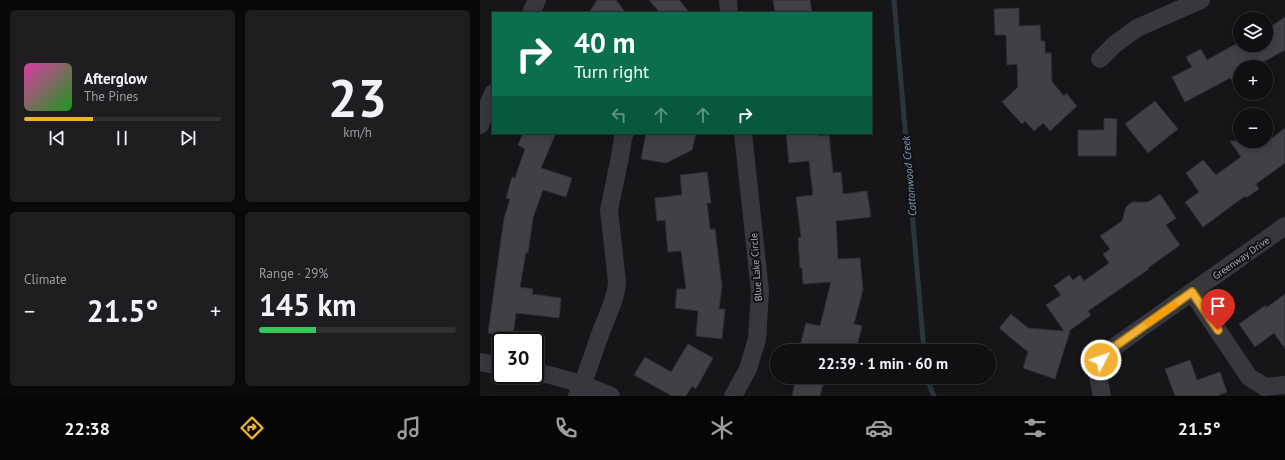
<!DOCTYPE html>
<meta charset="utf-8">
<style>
body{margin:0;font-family:"PT Sans",sans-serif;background:#1e1e20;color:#f1f3f6;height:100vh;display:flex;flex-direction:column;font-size:15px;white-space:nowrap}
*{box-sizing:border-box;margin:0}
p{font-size:13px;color:#9c9d9f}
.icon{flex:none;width:22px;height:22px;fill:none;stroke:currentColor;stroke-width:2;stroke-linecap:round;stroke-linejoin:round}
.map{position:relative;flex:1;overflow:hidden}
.panel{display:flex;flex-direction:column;gap:10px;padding:10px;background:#09090a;width:480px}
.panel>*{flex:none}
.top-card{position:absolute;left:12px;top:12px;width:380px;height:122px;border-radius:0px;box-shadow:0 2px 10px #0003,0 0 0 1px #303032;background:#0b6e4f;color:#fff;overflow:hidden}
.controls{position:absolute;left:753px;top:12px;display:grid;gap:8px}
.controls a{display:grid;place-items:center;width:40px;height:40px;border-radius:50%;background:#101012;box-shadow:0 2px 10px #0003,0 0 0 1px #303032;font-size:20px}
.speed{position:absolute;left:12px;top:332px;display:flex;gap:8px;font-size:20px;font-weight:700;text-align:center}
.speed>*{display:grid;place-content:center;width:52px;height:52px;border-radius:50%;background:#101012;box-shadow:0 2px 10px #0003,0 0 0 1px #303032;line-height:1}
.speed .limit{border:2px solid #111;border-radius:6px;background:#fff;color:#111}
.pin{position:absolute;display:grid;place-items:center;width:34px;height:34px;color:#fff;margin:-41px -17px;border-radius:50% 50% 50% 0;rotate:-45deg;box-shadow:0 0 4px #0007}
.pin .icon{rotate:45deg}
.me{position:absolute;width:44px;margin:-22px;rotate:49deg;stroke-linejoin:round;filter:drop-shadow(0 0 3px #0008)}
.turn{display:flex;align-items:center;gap:14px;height:84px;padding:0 16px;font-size:18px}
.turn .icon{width:52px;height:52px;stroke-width:2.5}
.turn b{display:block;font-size:28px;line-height:34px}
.lanes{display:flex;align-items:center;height:38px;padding:0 16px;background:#0003;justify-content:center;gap:20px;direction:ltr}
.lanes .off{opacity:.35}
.big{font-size:30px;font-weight:700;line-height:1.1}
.panel .tile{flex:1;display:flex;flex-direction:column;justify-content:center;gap:6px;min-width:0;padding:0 14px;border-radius:6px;background:#1e1e20}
.panel .dial{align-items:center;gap:0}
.dial b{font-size:52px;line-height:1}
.song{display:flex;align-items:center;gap:12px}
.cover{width:48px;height:48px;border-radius:6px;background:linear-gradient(135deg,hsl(320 70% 55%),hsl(120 70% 35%))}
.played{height:4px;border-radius:2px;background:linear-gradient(90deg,#f2b134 35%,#303032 35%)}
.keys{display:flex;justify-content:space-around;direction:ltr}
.heat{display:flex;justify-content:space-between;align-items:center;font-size:22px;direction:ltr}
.charge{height:6px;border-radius:3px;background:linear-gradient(90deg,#34c759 29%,#303032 0)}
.panel .tiles{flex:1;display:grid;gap:10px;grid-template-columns:repeat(2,1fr)}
.trip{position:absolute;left:290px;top:344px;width:226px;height:40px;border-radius:20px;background:#101012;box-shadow:0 2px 10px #0003,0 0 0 1px #303032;font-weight:700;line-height:40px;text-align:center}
.tabs{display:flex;height:64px;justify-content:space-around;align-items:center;background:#060607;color:#9c9d9f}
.tabs .icon{width:28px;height:28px}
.tabs .active{color:#f2b134}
.tabs b{font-size:18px;color:#f1f3f6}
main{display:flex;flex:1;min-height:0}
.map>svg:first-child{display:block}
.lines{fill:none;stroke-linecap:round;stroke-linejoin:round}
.stream{stroke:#2c353c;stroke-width:5}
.building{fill:#404145;stroke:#303034}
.minor{stroke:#37383d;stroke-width:18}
.route-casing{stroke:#9d7322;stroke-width:10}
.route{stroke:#f2b134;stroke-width:7}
.slow{stroke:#f59e0b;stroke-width:7}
.labels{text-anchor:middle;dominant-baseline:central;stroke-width:4;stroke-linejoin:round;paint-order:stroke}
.street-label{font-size:10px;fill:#a8adb8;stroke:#111113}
.water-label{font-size:11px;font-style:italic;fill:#7f9bb3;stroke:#111113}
</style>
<main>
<section class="panel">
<div class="tiles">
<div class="tile">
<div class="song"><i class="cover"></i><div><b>Afterglow</b><p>The Pines</p></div></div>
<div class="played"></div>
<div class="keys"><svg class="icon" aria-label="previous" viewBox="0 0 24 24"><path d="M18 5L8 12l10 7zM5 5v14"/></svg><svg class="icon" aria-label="pause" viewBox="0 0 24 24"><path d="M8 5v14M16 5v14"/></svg><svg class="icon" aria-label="next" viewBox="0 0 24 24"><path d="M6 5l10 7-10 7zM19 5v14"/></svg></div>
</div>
<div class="tile dial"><b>23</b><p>km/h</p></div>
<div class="tile"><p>Climate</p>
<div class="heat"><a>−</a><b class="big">21.5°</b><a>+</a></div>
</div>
<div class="tile"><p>Range · 29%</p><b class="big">145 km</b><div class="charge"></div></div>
</div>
</section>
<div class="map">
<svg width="805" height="396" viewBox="0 0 805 396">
<rect width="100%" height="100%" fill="#161618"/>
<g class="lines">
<path class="stream" d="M 414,0 L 444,351
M 446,377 L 454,396"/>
</g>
<path class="building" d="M 117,0 L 136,0 L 146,13 L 109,13 Z
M 169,0 L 199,0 L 210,13 L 180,13 Z
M 293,0 L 330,0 L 332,13 L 295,13 Z
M 539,8 L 539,26 L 560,25 L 561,41 L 565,41 L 565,53 L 571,53 L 572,82 L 584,96 L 586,93 L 597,106 L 570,131 L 563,123 L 554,131 L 545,121 L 542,124 L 522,102 L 538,87 L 537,64 L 527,65 L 526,35 L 515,35 L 514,9 Z
M 805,17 L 805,50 L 774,67 L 760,67 L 760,74 L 751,80 L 750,78 L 705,102 L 692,77 L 712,67 L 706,57 L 721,49 L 727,60 L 754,45 L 786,45 L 786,30 Z
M 675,101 L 698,129 L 668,153 L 645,124 Z
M 624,118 L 637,119 L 636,156 L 598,156 L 598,130 L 624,130 Z
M 805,128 L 805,163 L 776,184 L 779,189 L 766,198 L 765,196 L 723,227 L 705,202 L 719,192 L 706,173 L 723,160 L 736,175 L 761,157 L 750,141 L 788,141 Z
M 43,133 L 76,133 L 61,168 L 92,178 L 86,197 L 63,190 L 53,218 L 48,253 L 46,252 L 40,287 L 53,289 L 52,294 L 81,298 L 79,318 L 36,313 L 33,336 L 8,333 L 24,218 L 30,199 L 26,198 L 32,177 L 35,178 L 45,149 L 38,145 Z
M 166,133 L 216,133 L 212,150 L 186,163 L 161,159 Z
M 306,133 L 338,133 L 339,136 L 349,135 L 353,173 L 361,172 L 363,194 L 387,191 L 391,217 L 356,221 L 358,259 L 380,258 L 383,290 L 374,324 L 382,326 L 377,346 L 371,345 L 370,351 L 343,345 L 340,351 L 320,346 L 326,323 L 340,326 L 351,282 L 323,284 L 322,268 L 320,268 L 318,238 L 321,237 L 316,197 L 333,195 L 329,161 L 309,163 Z
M 227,172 L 231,203 L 227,203 L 230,229 L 235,229 L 242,286 L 239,309 L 245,309 L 242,339 L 216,336 L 218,311 L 195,308 L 197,289 L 206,289 L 201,251 L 188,252 L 185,220 L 177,221 L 175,201 L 175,198 L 202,195 L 200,175 Z
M 680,194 L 696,218 L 686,225 L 700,245 L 668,268 L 669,269 L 608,311 L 611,315 L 589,331 L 590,331 L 575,379 L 543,368 L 548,352 L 519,328 L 531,314 L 548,328 L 584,331 L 566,305 L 581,295 L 574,286 L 589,275 L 593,280 L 600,275 L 604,281 L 629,263 L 623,254 L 630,249 L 620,236 L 642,221 L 646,207 L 652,202 L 668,202 Z
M 805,294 L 805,349 L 794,333 L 775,347 L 759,324 L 786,305 L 786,308 Z
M 208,344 L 233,358 L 216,389 L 212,386 L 206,396 L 192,396 L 154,375 L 165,357 L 191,372 Z
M 710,360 L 717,380 L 740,372 L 747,392 L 737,396 L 695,396 L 685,369 Z
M 316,377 L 345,377 L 340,396 L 312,396 Z"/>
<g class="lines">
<path class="minor" d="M 248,0 L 249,13
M 51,13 L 57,0
M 620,59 L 634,45 L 657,28 L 721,0
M 0,125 L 13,93
M 712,292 L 769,377 L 785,387 L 805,385
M 0,362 L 21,366
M 55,372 C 82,377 106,385 131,396
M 97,396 C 107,376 113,353 121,332 C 127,316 136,299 137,282 L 129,210 L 140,157 L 143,138 L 145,133
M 253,396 L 268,369 L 277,339 L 280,291 L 263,133
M 622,396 C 616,366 614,366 637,345 L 805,226"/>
</g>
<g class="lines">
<g class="route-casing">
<path id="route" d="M 621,360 L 637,345 L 712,292 L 738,330"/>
</g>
<use href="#route" class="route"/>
<path class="slow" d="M 668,323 L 694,305"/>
</g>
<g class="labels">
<g class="street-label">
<text transform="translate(761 258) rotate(-35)">Greenway Drive</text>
<text transform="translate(276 267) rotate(-94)">Blue Lake Circle</text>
</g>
<g class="water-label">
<text transform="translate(429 176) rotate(-95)">Cottonwood Creek</text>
</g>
</g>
</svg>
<div class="controls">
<a><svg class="icon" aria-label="layers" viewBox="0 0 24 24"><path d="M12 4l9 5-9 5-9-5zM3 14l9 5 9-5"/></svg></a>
<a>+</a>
<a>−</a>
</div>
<div class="speed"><div class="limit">30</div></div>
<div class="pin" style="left:738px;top:330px;background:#d93025"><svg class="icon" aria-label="arrive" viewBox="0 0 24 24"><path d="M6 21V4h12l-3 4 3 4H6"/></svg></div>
<svg class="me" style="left:621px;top:360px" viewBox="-20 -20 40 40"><circle r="17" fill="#f2b134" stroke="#fff" stroke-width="3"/><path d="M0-11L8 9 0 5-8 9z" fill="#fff"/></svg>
<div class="trip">22:39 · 1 min · 60 m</div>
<div class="top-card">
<div class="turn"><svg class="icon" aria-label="right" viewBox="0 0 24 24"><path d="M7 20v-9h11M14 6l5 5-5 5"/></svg><div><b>40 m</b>Turn right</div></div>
<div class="lanes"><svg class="icon off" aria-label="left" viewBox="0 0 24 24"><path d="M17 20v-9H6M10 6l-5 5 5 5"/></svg><svg class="icon off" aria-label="ahead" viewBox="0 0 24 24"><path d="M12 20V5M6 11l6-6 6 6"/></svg><svg class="icon off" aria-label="ahead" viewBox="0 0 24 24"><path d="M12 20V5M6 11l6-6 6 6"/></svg><svg class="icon" aria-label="right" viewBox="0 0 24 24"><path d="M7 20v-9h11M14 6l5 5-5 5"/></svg></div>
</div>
</div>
</main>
<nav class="tabs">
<b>22:38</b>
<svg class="icon active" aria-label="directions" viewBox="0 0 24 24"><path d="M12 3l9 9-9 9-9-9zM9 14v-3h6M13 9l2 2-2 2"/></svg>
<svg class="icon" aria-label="music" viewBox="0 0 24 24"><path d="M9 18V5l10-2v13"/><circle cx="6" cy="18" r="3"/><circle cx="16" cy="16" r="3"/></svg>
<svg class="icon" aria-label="phone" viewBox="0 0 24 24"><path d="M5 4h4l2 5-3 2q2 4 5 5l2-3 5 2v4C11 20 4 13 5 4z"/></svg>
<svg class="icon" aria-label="climate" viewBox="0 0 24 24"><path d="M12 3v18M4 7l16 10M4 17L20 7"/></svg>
<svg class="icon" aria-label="car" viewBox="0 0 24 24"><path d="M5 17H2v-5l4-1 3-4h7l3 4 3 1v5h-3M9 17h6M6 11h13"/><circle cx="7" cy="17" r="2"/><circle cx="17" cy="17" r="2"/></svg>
<svg class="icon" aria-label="filters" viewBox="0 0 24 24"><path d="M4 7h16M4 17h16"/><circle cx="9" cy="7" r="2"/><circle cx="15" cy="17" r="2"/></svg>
<b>21.5°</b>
</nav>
